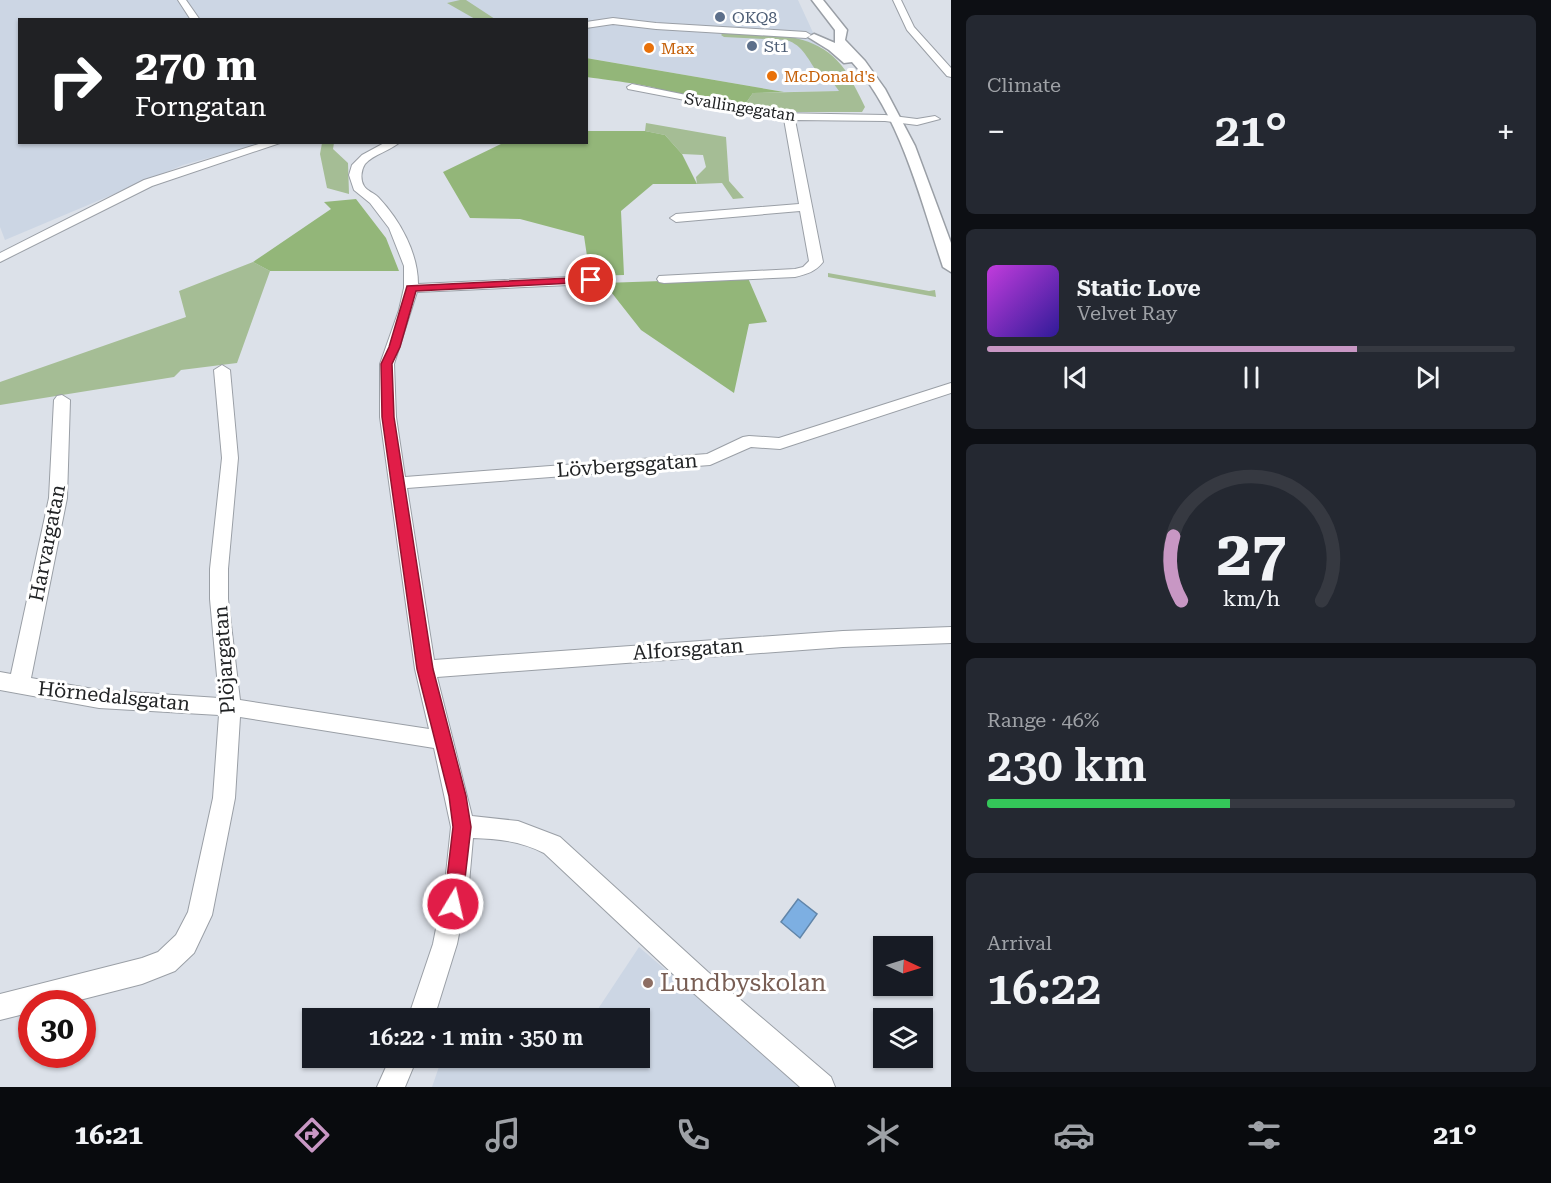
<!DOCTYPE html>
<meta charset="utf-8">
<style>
body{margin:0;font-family:"Roboto Serif",serif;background:#242831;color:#f1f3f6;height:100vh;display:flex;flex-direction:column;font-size:22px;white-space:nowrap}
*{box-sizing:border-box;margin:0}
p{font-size:20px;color:#9ea1a6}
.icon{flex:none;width:33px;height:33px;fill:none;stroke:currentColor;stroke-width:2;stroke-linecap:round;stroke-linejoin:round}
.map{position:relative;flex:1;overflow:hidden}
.panel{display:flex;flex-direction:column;gap:15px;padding:15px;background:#0d0f14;width:600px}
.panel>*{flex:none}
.guide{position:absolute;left:18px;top:18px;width:570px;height:126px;border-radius:0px;box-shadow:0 2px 4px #0004;background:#202124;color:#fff;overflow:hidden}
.needle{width:39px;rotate:94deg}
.buttons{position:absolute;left:873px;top:936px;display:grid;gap:12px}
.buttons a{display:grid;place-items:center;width:60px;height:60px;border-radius:0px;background:#171b24;box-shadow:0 2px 4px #0004;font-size:30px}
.speed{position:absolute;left:18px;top:990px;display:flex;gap:12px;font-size:30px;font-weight:700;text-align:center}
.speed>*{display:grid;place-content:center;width:78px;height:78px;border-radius:50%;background:#171b24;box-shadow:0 2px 4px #0004;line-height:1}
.speed .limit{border:9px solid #d22;background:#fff;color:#111}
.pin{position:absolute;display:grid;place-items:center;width:51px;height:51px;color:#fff;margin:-26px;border:3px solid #fff;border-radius:50%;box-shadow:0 2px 6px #0007}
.me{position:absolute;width:66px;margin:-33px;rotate:9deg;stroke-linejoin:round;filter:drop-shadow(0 0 4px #0008)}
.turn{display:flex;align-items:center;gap:21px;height:126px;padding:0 18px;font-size:27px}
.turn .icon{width:78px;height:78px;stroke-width:2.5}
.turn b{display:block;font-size:42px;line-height:51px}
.big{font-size:45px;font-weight:600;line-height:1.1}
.panel .widget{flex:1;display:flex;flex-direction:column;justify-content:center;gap:9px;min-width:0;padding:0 21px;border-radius:9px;background:#242831}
.panel .dial{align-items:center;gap:0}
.dial svg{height:156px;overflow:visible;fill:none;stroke:#363941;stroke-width:7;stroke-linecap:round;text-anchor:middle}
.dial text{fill:#f1f3f6;stroke:none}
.song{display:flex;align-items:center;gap:18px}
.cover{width:72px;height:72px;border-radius:9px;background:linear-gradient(135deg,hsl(290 70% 55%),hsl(250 70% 35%))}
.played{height:6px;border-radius:3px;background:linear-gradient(90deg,#c897c4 70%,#363941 70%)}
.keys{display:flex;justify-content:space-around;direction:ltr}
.heat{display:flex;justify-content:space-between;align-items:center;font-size:33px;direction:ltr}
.charge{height:9px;border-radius:4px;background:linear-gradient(90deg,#34c759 46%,#363941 0)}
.trip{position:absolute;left:302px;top:1008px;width:348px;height:60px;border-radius:0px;background:#171b24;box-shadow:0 2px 4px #0004;font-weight:600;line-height:60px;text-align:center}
.tabs{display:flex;height:96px;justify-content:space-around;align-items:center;background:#090b0e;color:#9ea1a6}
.tabs .icon{width:42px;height:42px}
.tabs .selected{color:#c897c4}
.tabs b{font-size:27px;color:#f1f3f6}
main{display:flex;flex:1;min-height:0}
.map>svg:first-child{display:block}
.built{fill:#ccd6e4}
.green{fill:#a5bd95}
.forest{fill:#93b679}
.water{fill:#7dafe2;stroke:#6185a9;stroke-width:1.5}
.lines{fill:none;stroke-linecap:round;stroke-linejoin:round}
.minor-casing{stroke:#9a9fa6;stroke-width:2}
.tertiary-casing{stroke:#9a9fa6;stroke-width:3}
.minor{fill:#fff;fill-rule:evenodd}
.tertiary{fill:#fff;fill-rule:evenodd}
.route{fill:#e11d48;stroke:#92132f;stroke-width:1.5}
.service-dot{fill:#5c6f8a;stroke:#fff;stroke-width:2}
.food-dot{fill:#e8710a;stroke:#fff;stroke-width:2}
.education-dot{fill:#8d6e63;stroke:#fff;stroke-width:2}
.labels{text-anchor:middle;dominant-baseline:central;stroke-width:6;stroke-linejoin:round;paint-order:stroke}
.far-service-label{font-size:16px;fill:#4e5e75;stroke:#fff;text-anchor:start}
.far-food-label{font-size:16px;fill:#c56008;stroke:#fff;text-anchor:start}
.far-street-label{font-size:16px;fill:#212325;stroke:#fff}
.street-label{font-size:20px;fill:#212325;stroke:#fff}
.near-education-label{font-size:24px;fill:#785e54;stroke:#fff;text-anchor:start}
</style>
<main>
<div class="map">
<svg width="951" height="1087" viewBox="0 0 951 1087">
<rect width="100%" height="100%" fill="#dce1e9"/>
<path class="built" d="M 0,0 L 798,0 L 840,91 L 784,92 L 587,58 L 586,20 L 20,20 L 20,142 L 263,143 L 183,165 L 5,240 L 0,227 Z
M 639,947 L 802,1087 L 432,1087 L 442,1058 L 639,1058 L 639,1018 L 592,1018 Z"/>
<path class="green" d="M 460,0 L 466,0 L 495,19 L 475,19 L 447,3 Z
M 724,32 C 766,34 818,30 845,70 C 853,82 859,95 865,107 L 862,112 L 783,112 L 743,107 L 753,93 L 839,91 L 828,76 L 819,74 C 808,61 804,45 786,40 L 724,37 L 721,35 Z
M 646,123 L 726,137 L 729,181 L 744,198 L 733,199 L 722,183 L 697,184 L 696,177 L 706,167 L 703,155 L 682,154 L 665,135 L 645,131 Z
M 322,143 L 334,143 L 333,149 L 348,163 L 349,194 L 327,188 L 320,154 Z
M 253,262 L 270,271 L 237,363 L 181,370 L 174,377 L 0,405 L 0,382 L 186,317 L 179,291 Z
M 828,273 L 929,291 L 935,290 L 936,297 L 828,277 Z"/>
<path class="forest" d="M 586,58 L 784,92 L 753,93 L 743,107 L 660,90 C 653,85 600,79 587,77 Z
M 587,131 L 645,131 L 665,135 L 682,154 L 697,184 L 653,184 L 621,211 L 624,275 L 590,276 L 584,236 L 520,219 L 470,218 L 443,172 L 503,143 L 586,142 Z
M 356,199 L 386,238 L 399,271 L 270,271 L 253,262 L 331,209 L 324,202 Z
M 748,278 L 767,322 L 749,324 L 734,393 L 641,330 L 604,283 Z"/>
<path class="water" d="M 798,899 L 817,914 L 800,938 L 781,922 Z"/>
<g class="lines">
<g class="minor-casing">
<path id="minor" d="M 178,0 L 186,0 L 200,20 L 191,20 Z
M 893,0 L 901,0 L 914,27 L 951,68 L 951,77 L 947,76 L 907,30 Z
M 613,18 L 656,23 L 806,32 L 811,35 L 806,38 L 656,29 L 613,24 L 586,28 L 586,22 Z
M 632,84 L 775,113 L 885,115 L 917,119 L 935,116 L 940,119 L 917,125 L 885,121 L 795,120 L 823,262 C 815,272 807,274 795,277 L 664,283 L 659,282 L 657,279 L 659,276 L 795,269 L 803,267 L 809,261 L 800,211 L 676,222 L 670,218 L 676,214 L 799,204 L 784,119 L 628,89 L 627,87 Z
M 265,142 L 283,142 L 152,186 L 0,262 L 0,253 L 144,180 Z
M 386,142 L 400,142 C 390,151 374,154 365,164 C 361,170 360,180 364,186 C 367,191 374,193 378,197 C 400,220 418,253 418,284 L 591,276 L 598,280 L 591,284 L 417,292 L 394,364 L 396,417 L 405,477 L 707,454 L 743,437 L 749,436 L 779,438 L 951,383 L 951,393 L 780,449 L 751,447 L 710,465 L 407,488 L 434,660 L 843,631 L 951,627 L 951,643 L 843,647 L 437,677 L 472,816 L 518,821 L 560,837 L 708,972 L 831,1077 L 835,1087 L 800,1087 L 690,990 L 544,853 C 521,841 498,839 473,838 L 469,883 L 457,944 L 434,1018 L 408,1018 L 433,944 L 445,883 L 451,827 L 434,748 L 240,717 L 235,798 L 212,915 L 194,953 L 175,971 L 142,984 L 64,1004 L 32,1004 L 32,1012 L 0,1020 L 0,994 L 142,958 L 158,952 L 176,935 L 188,912 L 213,798 L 219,715 L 99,708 L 0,690 L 0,672 L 11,674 L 49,498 L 54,400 L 57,396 L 62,395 L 70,400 L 67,498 L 31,678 L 99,690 L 219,698 L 210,599 L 210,569 L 222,458 L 214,370 L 222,365 L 230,370 L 238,458 L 228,569 L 228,599 L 240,700 L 429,729 L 415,669 L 380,417 L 380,364 L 399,310 L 404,288 L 404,266 L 389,228 L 370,203 L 354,190 L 349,175 L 352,165 L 362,155 Z
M 390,1058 L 417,1058 L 405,1087 L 377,1087 Z"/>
</g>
<g class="tertiary-casing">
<path id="tertiary" d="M 812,0 L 823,0 L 847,30 L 845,40 L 865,61 L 885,89 L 915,146 L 951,243 L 951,272 L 943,267 C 921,201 900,114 852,62 L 844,63 L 829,50 L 808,37 L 814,34 L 835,43 L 835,30 Z"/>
</g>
<use href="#minor" class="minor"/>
<use href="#tertiary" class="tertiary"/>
</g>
<path class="route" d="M 591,277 L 594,278 L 594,282 L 416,291 L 400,347 L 392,364 L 394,417 L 433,669 L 466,796 L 471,827 L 462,904 L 459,910 L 453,913 L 446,910 L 444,904 L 453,827 L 449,796 L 417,669 L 382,417 L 381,364 L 389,347 L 407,286 Z"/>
<g class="service-dot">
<circle cx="720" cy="17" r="6"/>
<circle cx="752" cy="46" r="6"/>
</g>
<g class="food-dot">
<circle cx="649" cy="48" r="6"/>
<circle cx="772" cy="76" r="6"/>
</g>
<circle class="education-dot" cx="648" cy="983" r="6"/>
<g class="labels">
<g class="far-service-label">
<text x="732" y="17">OKQ8</text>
<text x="764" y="46">St1</text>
</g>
<g class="far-food-label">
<text x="661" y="48">Max</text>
<text x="784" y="76">McDonald's</text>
</g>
<g class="far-street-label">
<text transform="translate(740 107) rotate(9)">Svallingegatan</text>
</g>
<g class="street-label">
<text transform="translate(627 465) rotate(-4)">Lövbergsgatan</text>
<text transform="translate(47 543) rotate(-79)">Harvargatan</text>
<text transform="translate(688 649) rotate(-4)">Alforsgatan</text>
<text transform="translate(224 660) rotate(-94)">Plöjargatan</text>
<text transform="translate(114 696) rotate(6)">Hörnedalsgatan</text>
</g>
<g class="near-education-label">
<text x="660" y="983">Lundbyskolan</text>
</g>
</g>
</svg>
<div class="buttons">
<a><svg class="needle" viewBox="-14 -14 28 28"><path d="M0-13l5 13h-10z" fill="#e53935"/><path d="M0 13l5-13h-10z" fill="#9ea1a6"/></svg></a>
<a><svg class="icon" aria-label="layers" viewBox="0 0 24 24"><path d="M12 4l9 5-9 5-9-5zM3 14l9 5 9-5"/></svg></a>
</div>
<div class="speed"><div class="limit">30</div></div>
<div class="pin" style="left:591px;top:280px;background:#d93025"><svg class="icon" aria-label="arrive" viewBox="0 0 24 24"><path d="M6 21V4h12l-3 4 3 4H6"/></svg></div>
<svg class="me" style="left:453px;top:904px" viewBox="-20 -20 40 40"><circle r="17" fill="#e11d48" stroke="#fff" stroke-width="3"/><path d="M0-11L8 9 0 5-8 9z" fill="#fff"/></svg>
<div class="trip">16:22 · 1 min · 350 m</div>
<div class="guide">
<div class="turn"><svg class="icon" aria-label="right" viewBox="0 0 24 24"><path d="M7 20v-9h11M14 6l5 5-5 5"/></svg><div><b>270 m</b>Forngatan</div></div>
</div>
</div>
<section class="panel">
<div class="widget"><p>Climate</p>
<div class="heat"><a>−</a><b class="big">21°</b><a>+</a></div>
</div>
<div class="widget">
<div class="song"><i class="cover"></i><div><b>Static Love</b><p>Velvet Ray</p></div></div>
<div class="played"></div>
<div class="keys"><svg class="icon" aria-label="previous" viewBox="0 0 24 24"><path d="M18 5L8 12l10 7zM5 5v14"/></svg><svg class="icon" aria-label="pause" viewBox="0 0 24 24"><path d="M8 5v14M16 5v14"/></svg><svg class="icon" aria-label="next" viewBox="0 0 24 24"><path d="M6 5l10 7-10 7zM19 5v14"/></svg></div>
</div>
<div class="widget dial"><svg viewBox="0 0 100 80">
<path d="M14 69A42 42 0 1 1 86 69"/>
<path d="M14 69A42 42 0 0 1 10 36" stroke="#c897c4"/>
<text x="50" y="56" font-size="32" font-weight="700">27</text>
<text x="50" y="72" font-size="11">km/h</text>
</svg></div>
<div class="widget"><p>Range · 46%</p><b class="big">230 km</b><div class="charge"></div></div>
<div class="widget"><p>Arrival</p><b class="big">16:22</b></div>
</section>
</main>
<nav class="tabs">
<b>16:21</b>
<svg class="icon selected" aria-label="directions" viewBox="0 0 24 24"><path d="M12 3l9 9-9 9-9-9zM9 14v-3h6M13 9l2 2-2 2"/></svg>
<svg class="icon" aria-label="music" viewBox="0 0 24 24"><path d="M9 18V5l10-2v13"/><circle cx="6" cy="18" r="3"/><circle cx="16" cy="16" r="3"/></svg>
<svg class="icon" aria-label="phone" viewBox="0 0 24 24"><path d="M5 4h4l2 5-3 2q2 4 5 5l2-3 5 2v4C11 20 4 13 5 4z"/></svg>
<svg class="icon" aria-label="climate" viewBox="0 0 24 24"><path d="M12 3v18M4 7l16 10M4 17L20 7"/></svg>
<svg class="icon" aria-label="car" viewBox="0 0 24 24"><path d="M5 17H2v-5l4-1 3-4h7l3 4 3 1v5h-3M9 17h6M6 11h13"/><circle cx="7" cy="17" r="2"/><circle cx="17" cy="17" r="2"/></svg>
<svg class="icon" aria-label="filters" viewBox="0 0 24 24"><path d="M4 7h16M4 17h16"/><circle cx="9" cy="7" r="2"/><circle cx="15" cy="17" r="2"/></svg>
<b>21°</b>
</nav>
